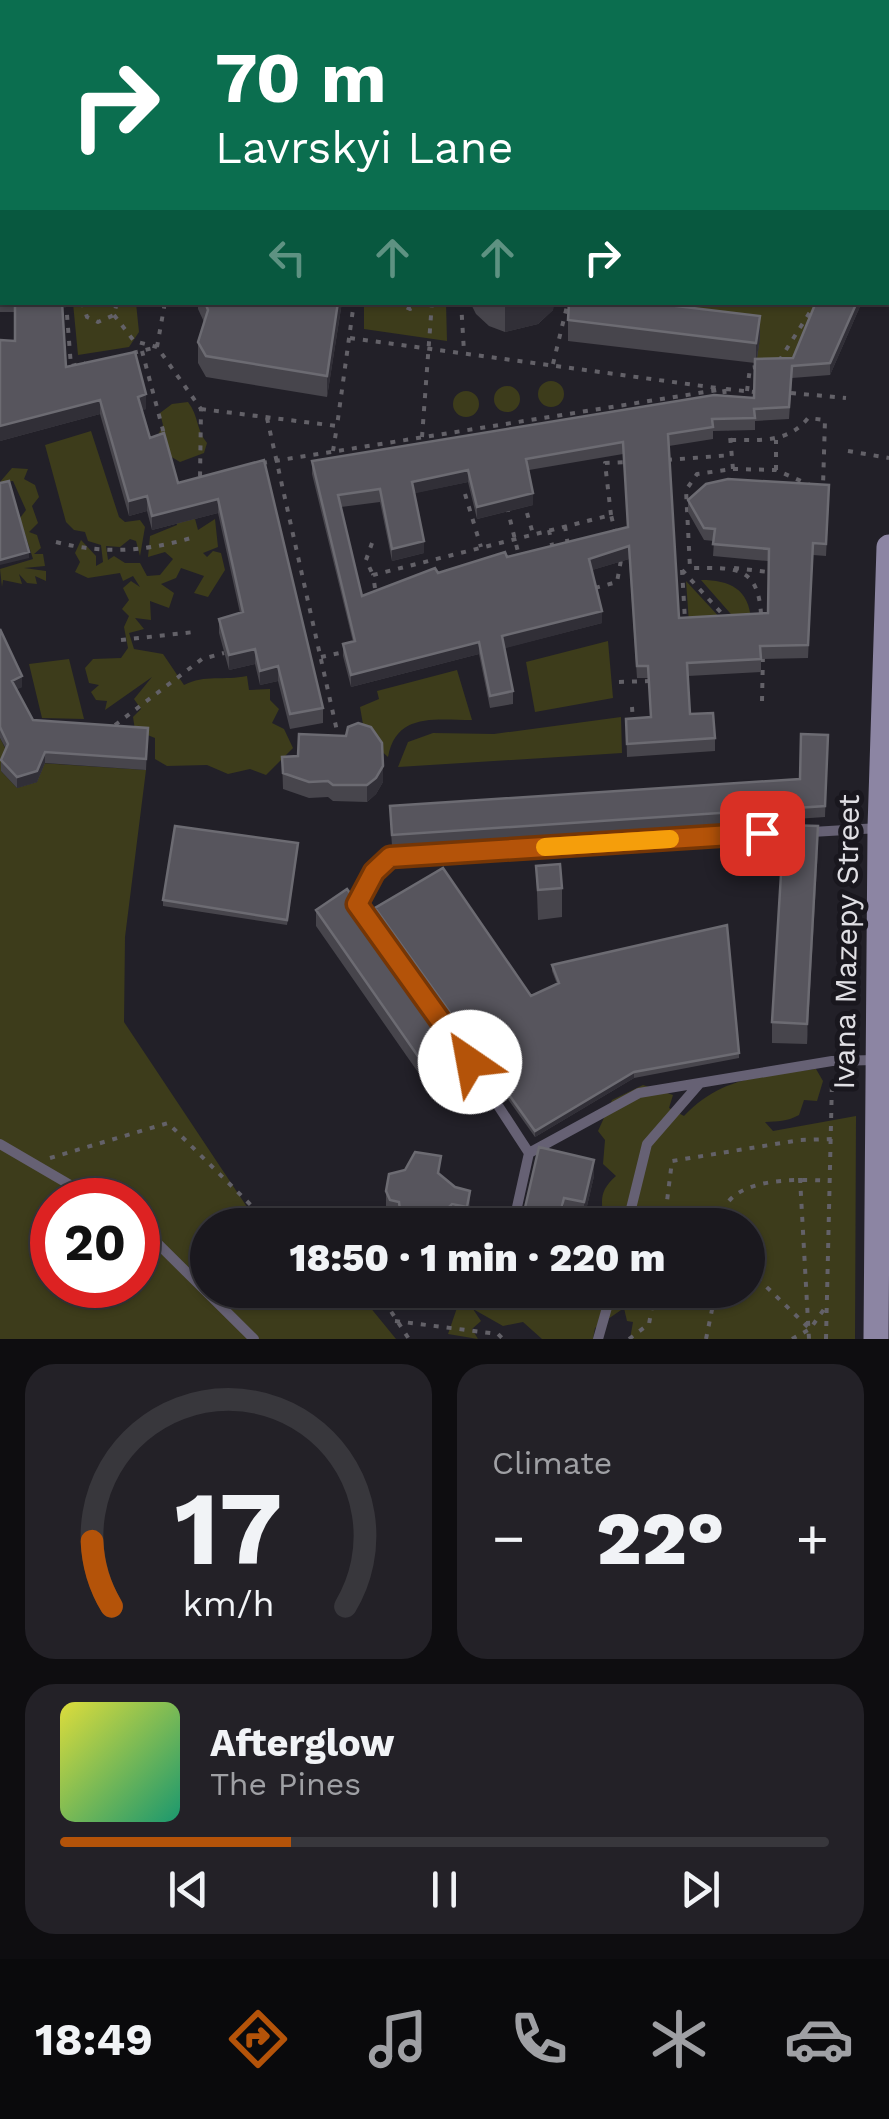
<!DOCTYPE html>
<meta charset="utf-8">
<style>
body{margin:0;font-family:"Work Sans",sans-serif;background:#232127;color:#f1f3f6;height:100vh;display:flex;flex-direction:column;font-size:38px;white-space:nowrap}
*{box-sizing:border-box;margin:0}
p{font-size:32px;color:#9fa0a4}
.icon{flex:none;width:55px;height:55px;fill:none;stroke:currentColor;stroke-width:2;stroke-linecap:round;stroke-linejoin:round}
.map{position:relative;height:1339px;overflow:hidden}
.details{display:flex;flex-direction:column;gap:25px;padding:25px;background:#0e0d10;flex:1}
.details>*{flex:none}
.hud{position:absolute;left:0px;top:0px;width:890px;height:305px;box-shadow:0 2px 8px #0004,0 0 0 2px #38373c;background:#0b6e4f;color:#fff;overflow:hidden}
.speed{position:absolute;left:30px;top:1178px;display:flex;gap:20px;font-size:50px;font-weight:700;text-align:center}
.speed>*{display:grid;place-content:center;width:130px;height:130px;border-radius:50%;background:#1a181e;box-shadow:0 2px 8px #0004,0 0 0 2px #38373c;line-height:1}
.speed .limit{border:15px solid #d22;background:#fff;color:#111}
.pin{position:absolute;display:grid;place-items:center;width:85px;height:85px;color:#fff;margin:-42px;border-radius:20px;box-shadow:0 5px 15px #0006}
.me{position:absolute;width:110px;margin:-55px;rotate:327deg;stroke-linejoin:round;filter:drop-shadow(0 0 8px #0008)}
.turn{display:flex;align-items:center;gap:35px;height:210px;padding:0 50px;font-size:45px}
.turn .icon{width:130px;height:130px;stroke-width:2.5}
.turn b{display:block;font-size:70px;line-height:85px}
.lanes{display:flex;align-items:center;height:95px;padding:0 50px;background:#0003;justify-content:center;gap:50px;direction:ltr}
.lanes .off{opacity:.35}
.big{font-size:75px;font-weight:800;line-height:1.1}
.details .widget{flex:1;display:flex;flex-direction:column;justify-content:center;gap:15px;min-width:0;padding:0 35px;border-radius:30px;background:#232127}
.details .dial{align-items:center;gap:0}
.dial svg{height:260px;overflow:visible;fill:none;stroke:#38373c;stroke-width:7;stroke-linecap:round;text-anchor:middle}
.dial text{fill:#f1f3f6;stroke:none}
.song{display:flex;align-items:center;gap:30px}
.cover{width:120px;height:120px;border-radius:15px;background:linear-gradient(135deg,hsl(60 70% 55%),hsl(160 70% 35%))}
.played{height:10px;border-radius:5px;background:linear-gradient(90deg,#b45309 30%,#38373c 30%)}
.keys{display:flex;justify-content:space-around;direction:ltr}
.heat{display:flex;justify-content:space-between;align-items:center;font-size:55px;direction:ltr}
.details .tiles{flex:1;display:grid;gap:25px;grid-template-columns:1fr 1fr}
.widget:last-child{grid-column:span 2}
.trip{position:absolute;left:190px;top:1208px;width:575px;height:100px;border-radius:50px;background:#1a181e;box-shadow:0 2px 8px #0004,0 0 0 2px #38373c;font-weight:800;line-height:100px;text-align:center}
.tab-bar{display:flex;height:160px;justify-content:space-around;align-items:center;background:#0a0a0c;color:#9fa0a4}
.tab-bar .icon{width:70px;height:70px}
.tab-bar .active{color:#b45309}
.tab-bar b{font-size:45px;color:#f1f3f6}
.map>svg:first-child{display:block}
.green{fill:#3d3c1b;fill-rule:evenodd}
.lines{fill:none;stroke-linecap:round;stroke-linejoin:round}
.path{stroke:#636168;stroke-width:4;stroke-dasharray:5 8;stroke-linecap:butt}
.service{stroke:#666174;stroke-width:10}
.secondary{stroke:#8c85a3;stroke-width:25}
.wall{fill:#47454c;fill-rule:evenodd}
.shaded-wall{fill:#312f37}
.building{fill:#57555d;stroke:#6c6b72;stroke-width:2.5;fill-rule:evenodd}
.route-casing{stroke:#753606;stroke-width:25}
.route{stroke:#b45309;stroke-width:18}
.slow{stroke:#f59e0b;stroke-width:18}
.labels{text-anchor:middle;dominant-baseline:central;stroke-width:10;stroke-linejoin:round;paint-order:stroke}
.street-label{font-size:30px;fill:#e0dfe4;stroke:#19171e}
</style>
<div class="map">
<svg width="889" height="1339" viewBox="0 0 889 1339">
<rect width="100%" height="100%" fill="#222028"/>
<path class="green" d="M 712,0 L 714,2 L 326,2 L 345,0 Z
M 576,302 L 822,303 L 793,370 L 755,371 L 760,338 Z
M 73,303 L 136,303 L 139,332 L 129,347 L 78,355 Z
M 364,303 L 446,303 L 447,341 L 364,329 Z
M538 394a13 13 0 1 1 26 0a13 13 0 1 1-26 0Z
M494 399a13 13 0 1 1 26 0a13 13 0 1 1-26 0Z
M453 404a13 13 0 1 1 26 0a13 13 0 1 1-26 0Z
M 188,402 C 199,416 196,430 207,443 L 204,453 L 180,462 L 170,456 L 159,433 L 163,425 L 160,413 L 172,404 Z
M 91,431 L 119,517 L 125,522 L 140,520 L 145,527 L 140,556 L 136,541 L 130,539 L 120,547 L 106,546 L 108,560 L 114,556 L 125,563 L 140,563 L 147,576 L 160,575 L 173,559 L 165,552 L 148,557 L 150,536 L 177,525 L 176,514 L 194,515 L 198,530 L 215,519 L 218,547 L 203,553 L 207,557 L 213,551 L 221,553 L 225,570 L 208,597 L 194,593 L 204,576 L 181,568 L 176,578 L 161,584 L 174,593 L 169,608 L 150,601 L 151,620 L 135,618 L 144,629 L 129,633 L 134,649 L 163,654 L 184,685 C 205,674 224,681 247,676 L 249,690 L 270,689 L 270,700 L 279,709 L 272,723 L 284,729 L 293,748 L 266,775 L 250,769 L 228,774 L 207,765 L 167,766 L 155,759 L 155,738 L 135,730 L 133,717 L 141,709 L 134,699 L 152,677 L 105,710 L 107,701 L 96,700 L 91,692 L 99,685 L 89,683 L 85,668 L 93,659 L 121,658 L 128,648 L 124,627 L 129,616 L 122,609 L 129,600 L 123,588 L 131,581 L 140,587 L 133,576 L 123,581 L 120,573 L 88,578 L 75,572 L 80,562 L 75,553 L 81,540 L 96,556 L 96,566 L 103,562 L 101,545 L 88,541 L 85,532 L 74,530 L 66,522 L 45,445 Z
M 12,468 L 28,469 L 24,479 L 35,485 L 39,497 L 32,506 L 38,523 L 29,532 L 37,535 L 41,548 L 34,554 L 43,554 L 45,566 L 24,568 L 46,571 L 46,581 L 35,576 L 37,584 L 27,583 L 19,574 L 22,584 L 3,580 L 2,587 L 0,569 L 33,559 L 20,518 L 26,510 L 13,481 L 0,482 Z
M 701,580 C 730,580 749,589 751,620 L 737,621 Z
M 686,581 L 723,621 L 689,623 Z
M 608,641 L 613,698 L 535,712 L 526,662 Z
M 69,659 L 84,719 L 42,718 L 29,664 Z
M 457,670 L 472,720 C 436,720 396,712 388,757 L 365,736 L 360,707 L 379,699 L 377,691 Z
M 621,717 L 622,753 L 398,767 L 408,742 L 433,733 L 494,734 Z
M 0,738 L 8,754 L 1,771 L 17,788 L 37,782 L 40,763 L 146,770 L 125,937 L 124,1022 L 259,1225 L 208,1225 L 208,1290 L 356,1290 L 396,1339 L 0,1339 ZM 52,1200 L 138,1200 L 138,1285 L 52,1285 Z
M 816,1069 L 823,1081 L 817,1101 L 804,1100 L 799,1115 C 786,1122 778,1121 765,1122 L 773,1131 L 856,1116 L 855,1339 L 630,1339 L 633,1322 L 627,1321 L 624,1308 L 595,1328 L 593,1339 L 542,1339 L 523,1322 L 503,1326 L 473,1309 L 481,1321 L 472,1329 L 478,1339 L 448,1334 L 458,1305 L 446,1290 L 748,1290 L 748,1225 L 604,1225 L 619,1220 L 615,1212 L 604,1218 C 600,1199 601,1189 616,1176 L 603,1164 L 605,1140 L 598,1131 L 612,1100 L 643,1085 L 673,1095 L 669,1108 L 684,1116 C 721,1076 764,1076 816,1069 Z"/>
<g class="lines">
<path class="path" d="M 3,0 L 4,2
M 66,302 L 71,366 L 85,363
M 82,302 L 87,317 L 98,322 L 114,315 L 117,302
M 395,302 L 410,309 L 425,302
M 461,302 L 464,352
M 114,315 L 134,341 L 157,347 L 201,409 L 200,479
M 350,338 L 717,388
M 157,347 L 165,302
M 142,351 L 164,434
M 133,353 L 153,348
M 779,361 L 810,312
M 553,364 L 568,302
M 726,389 L 754,392
M 747,391 L 750,368 L 757,367
M 791,393 L 846,398
M 201,409 L 337,426 L 354,302
M 267,418 L 337,731
M 729,425 L 733,469 L 697,474 L 686,490 L 690,568 C 733,568 758,564 761,614
M 422,437 L 432,302
M 731,440 C 761,440 788,443 808,418 L 825,420 L 823,486
M 333,451 L 337,426
M 848,451 L 889,458
M 667,460 L 732,455
M 262,463 L 724,389 L 725,396
M 733,469 L 776,470 L 810,485
M 776,470 L 776,440
M 465,494 L 481,547
M 507,507 L 519,556
M 527,513 L 533,534
M 611,515 L 605,463 L 628,462
M 565,526 L 568,546
M 549,530 L 553,550
M 56,542 C 103,554 143,552 191,538
M 372,543 L 366,560 L 373,575
M 734,568 L 768,572
M 682,570 L 726,618
M 682,570 L 685,620
M 375,588 L 373,575 L 611,515 L 615,531
M 595,588 L 617,582 L 621,560
M 121,640 L 194,632
M 321,657 L 344,652
M 619,682 L 649,681
M 762,701 L 763,654
M 632,707 L 633,722
M 115,725 L 202,659 L 224,653
M 50,1158 L 168,1123 L 268,1222
M 800,1178 L 809,1339
M 664,1225 L 672,1161 L 800,1140 L 832,1139
M 720,1225 C 722,1218 724,1207 728,1202 C 748,1177 803,1179 831,1181
M 748,1269 L 809,1328
M 377,1290 L 409,1339
M 395,1321 L 498,1334 L 503,1339
M 629,1339 L 649,1324 L 655,1290
M 706,1339 L 716,1290
M 792,1339 L 810,1329 L 827,1305
M 826,1339 L 832,1081 L 854,1081"/>
<path class="service" d="M 0,1144 L 96,1200
M 529,1153 L 430,1001 L 357,904 L 374,872 L 390,857 L 879,828
M 529,1153 L 639,1093 L 832,1061 L 875,1060
M 138,1224 L 254,1339
M 513,1225 L 529,1153
M 627,1225 L 647,1144 L 700,1083
M 598,1339 L 612,1290"/>
<path class="secondary" d="M 876,1339 L 880,828 L 889,547"/>
</g>
<path class="wall" d="M 0,231 L 2,231 L 2,302 L 62,302 L 66,367 L 146,409 L 142,410 L 150,438 L 178,483 L 264,460 L 323,708 L 323,723 L 290,729 L 278,681 L 260,685 L 255,664 L 229,670 L 219,633 L 219,619 L 240,613 L 218,513 L 152,530 L 147,511 L 129,516 L 100,414 L 0,441 L 0,340 L 15,341 L 15,312 L 0,312 Z
M 198,302 L 342,302 L 327,397 L 206,377 L 198,363 L 198,342 L 204,322 L 198,309 Z
M 470,302 L 554,302 L 553,310 L 538,324 L 505,332 L 489,326 L 476,314 Z
M 862,302 L 830,375 L 792,378 L 789,419 L 755,421 L 755,430 L 713,431 L 713,439 L 669,446 L 679,618 L 768,613 L 768,561 L 713,556 L 714,541 L 704,540 L 688,512 L 688,500 L 829,498 L 826,556 L 813,555 L 808,658 L 761,659 L 761,672 L 688,676 L 690,714 L 715,738 L 715,751 L 627,757 L 626,719 L 651,717 L 648,678 L 637,678 L 629,559 L 592,570 L 602,623 L 504,648 L 513,691 L 513,704 L 490,708 L 479,654 L 351,687 L 343,656 L 343,644 L 353,642 L 312,474 L 312,461 L 754,398 L 755,363 L 568,341 L 568,320 L 760,337 L 757,359 L 793,358 ZM 623,454 L 628,527 L 438,573 L 362,596 L 341,507 L 380,502 L 392,561 L 424,553 L 414,493 L 468,482 L 477,519 L 533,505 L 529,470 Z
M 0,629 L 22,687 L 16,689 L 33,720 L 148,728 L 146,770 L 45,763 L 37,782 L 17,788 L 1,771 L 1,760 L 6,749 L 0,738 Z
M 828,735 L 825,817 L 392,846 L 390,817 L 800,779 Z
M 282,757 L 383,782 L 376,794 L 367,802 L 333,801 L 328,797 L 309,798 L 283,789 Z
M 818,847 L 807,1044 L 772,1043 L 772,1022 Z
M 298,848 L 287,925 L 163,906 L 163,900 Z
M 536,866 L 562,888 L 562,917 L 538,920 Z
M 375,908 L 531,996 L 557,984 L 552,971 L 552,965 L 739,1053 L 739,1058 L 634,1078 L 535,1137 L 375,913 Z
M 316,910 L 455,1056 L 422,1078 L 316,926 Z
M 440,1175 L 470,1207 L 467,1223 L 452,1220 L 447,1225 L 400,1225 L 399,1218 L 390,1216 L 386,1207 L 386,1191 Z
M 594,1176 L 584,1219 L 564,1214 L 521,1225 Z"/>
<path class="shaded-wall" d="M 153,0 L 182,0 L 175,2 L 146,2 Z
M 338,302 L 342,302 L 327,397 L 327,376 Z
M 505,302 L 554,302 L 553,310 L 538,324 L 505,332 Z
M 857,302 L 862,302 L 830,375 L 830,363 Z
M 760,316 L 760,337 L 756,363 L 756,343 Z
M 146,394 L 146,409 L 138,412 L 138,397 Z
M 100,400 L 100,414 L 0,441 L 0,426 Z
M 468,470 L 468,482 L 412,494 L 412,482 Z
M 533,493 L 533,505 L 477,519 L 477,507 Z
M 147,496 L 147,511 L 129,516 L 129,501 Z
M 218,499 L 218,513 L 152,530 L 152,516 Z
M 424,541 L 424,553 L 392,561 L 392,549 Z
M 629,546 L 629,559 L 589,571 L 589,559 Z
M 29,552 L 29,558 L 0,565 L 0,560 Z
M 602,611 L 602,623 L 502,649 L 502,636 Z
M 479,642 L 479,654 L 351,687 L 351,675 Z
M 255,649 L 255,664 L 229,670 L 229,655 Z
M 278,666 L 278,681 L 260,685 L 260,671 Z
M 22,676 L 22,687 L 12,692 L 12,681 Z
M 45,752 L 45,763 L 37,782 L 17,788 L 17,777 Z
M 383,766 L 383,782 L 376,794 L 367,802 L 367,785 Z
M 818,826 L 818,847 L 807,1044 L 807,1024 Z
M 455,1039 L 455,1056 L 422,1078 L 422,1062 Z
M 634,1072 L 634,1078 L 535,1137 L 535,1131 Z
M 594,1160 L 594,1176 L 584,1219 L 584,1202 Z
M 470,1191 L 470,1207 L 467,1223 L 467,1207 Z
M 564,1198 L 564,1214 L 561,1225 L 557,1225 Z
M 452,1204 L 452,1220 L 447,1225 L 445,1225 L 445,1211 Z"/>
<path class="building" d="M 49,0 L 153,0 L 146,2 L 43,2 Z
M 762,0 L 788,0 L 786,2 L 766,2 Z
M 794,0 L 825,0 L 823,2 L 798,2 Z
M 0,231 L 2,231 L 2,297 L 0,297 Z
M 15,302 L 62,302 L 66,367 L 135,352 L 146,394 L 138,397 L 150,438 L 164,433 L 178,483 L 264,460 L 323,708 L 290,714 L 278,666 L 260,671 L 255,649 L 229,655 L 219,619 L 243,612 L 218,499 L 152,516 L 147,496 L 129,501 L 100,400 L 0,426 L 0,340 L 15,341 Z
M 205,302 L 338,302 L 327,376 L 206,356 L 198,342 L 208,310 Z
M 569,302 L 643,302 L 760,316 L 756,343 L 568,320 Z
M 816,302 L 857,302 L 830,363 L 792,366 L 789,407 L 754,409 L 755,418 L 712,419 L 713,427 L 668,434 L 679,618 L 768,613 L 769,549 L 713,544 L 715,529 L 704,528 L 688,500 L 706,484 L 728,479 L 829,485 L 826,544 L 813,543 L 808,645 L 760,646 L 761,659 L 687,663 L 690,714 L 713,713 L 715,738 L 627,744 L 626,719 L 651,717 L 648,666 L 637,666 L 629,546 L 589,559 L 602,611 L 502,636 L 513,691 L 490,696 L 479,642 L 351,675 L 343,644 L 355,641 L 312,461 L 714,395 L 754,398 L 755,359 L 793,358 ZM 623,442 L 628,527 L 507,557 L 505,552 L 438,573 L 435,568 L 362,596 L 338,495 L 380,489 L 392,549 L 424,541 L 412,482 L 468,470 L 477,507 L 533,493 L 526,459 Z
M 9,481 L 29,552 L 0,560 L 0,483 Z
M 0,629 L 22,676 L 12,681 L 33,720 L 148,728 L 146,759 L 45,752 L 37,771 L 17,777 L 1,760 L 8,744 L 0,727 Z
M 358,723 L 371,727 L 382,743 L 383,766 L 376,778 L 367,785 L 333,785 L 328,781 L 309,782 L 283,773 L 282,757 L 298,756 L 299,734 L 346,736 L 348,727 Z
M 801,734 L 828,735 L 825,806 L 392,835 L 390,806 L 800,779 Z
M 784,825 L 818,826 L 807,1024 L 772,1022 Z
M 175,826 L 298,843 L 287,920 L 163,900 Z
M 560,864 L 562,888 L 538,890 L 536,866 Z
M 443,868 L 531,996 L 559,983 L 552,965 L 727,925 L 739,1053 L 634,1072 L 535,1131 L 375,908 Z
M 347,889 L 455,1039 L 422,1062 L 316,910 Z
M 539,1147 L 594,1160 L 584,1202 L 564,1198 L 557,1225 L 521,1225 Z
M 415,1152 L 441,1156 L 438,1173 L 455,1187 L 470,1191 L 467,1207 L 452,1204 L 445,1211 L 431,1209 L 428,1225 L 402,1224 L 399,1202 L 390,1200 L 386,1191 L 389,1174 L 405,1170 Z"/>
<g class="lines">
<g class="route-casing">
<path id="route" d="M 470,1062 L 357,904 L 374,872 L 390,857 L 762,833"/>
</g>
<use href="#route" class="route"/>
<path class="slow" d="M 545,847 L 670,839"/>
</g>
<g class="labels">
<g class="street-label">
<text transform="translate(846 942) rotate(-89)">Ivana Mazepy Street</text>
</g>
</g>
</svg>
<div class="speed"><div class="limit">20</div></div>
<div class="pin" style="left:762px;top:833px;background:#d93025"><svg class="icon" aria-label="arrive" viewBox="0 0 24 24"><path d="M6 21V4h12l-3 4 3 4H6"/></svg></div>
<svg class="me" style="left:470px;top:1062px" viewBox="-20 -20 40 40"><circle r="19" fill="#fff"/><path d="M0-13L10 11 0 6-10 11z" fill="#b45309"/></svg>
<div class="trip">18:50 · 1 min · 220 m</div>
<div class="hud">
<div class="turn"><svg class="icon" aria-label="right" viewBox="0 0 24 24"><path d="M7 20v-9h11M14 6l5 5-5 5"/></svg><div><b>70 m</b>Lavrskyi Lane</div></div>
<div class="lanes"><svg class="icon off" aria-label="left" viewBox="0 0 24 24"><path d="M17 20v-9H6M10 6l-5 5 5 5"/></svg><svg class="icon off" aria-label="ahead" viewBox="0 0 24 24"><path d="M12 20V5M6 11l6-6 6 6"/></svg><svg class="icon off" aria-label="ahead" viewBox="0 0 24 24"><path d="M12 20V5M6 11l6-6 6 6"/></svg><svg class="icon" aria-label="right" viewBox="0 0 24 24"><path d="M7 20v-9h11M14 6l5 5-5 5"/></svg></div>
</div>
</div>
<section class="details">
<div class="tiles">
<div class="widget dial"><svg viewBox="0 0 100 80">
<path d="M14 69A42 42 0 1 1 86 69"/>
<path d="M14 69A42 42 0 0 1 8 49" stroke="#b45309"/>
<text x="50" y="56" font-size="32" font-weight="700">17</text>
<text x="50" y="72" font-size="11">km/h</text>
</svg></div>
<div class="widget"><p>Climate</p>
<div class="heat"><a>−</a><b class="big">22°</b><a>+</a></div>
</div>
<div class="widget">
<div class="song"><i class="cover"></i><div><b>Afterglow</b><p>The Pines</p></div></div>
<div class="played"></div>
<div class="keys"><svg class="icon" aria-label="previous" viewBox="0 0 24 24"><path d="M18 5L8 12l10 7zM5 5v14"/></svg><svg class="icon" aria-label="pause" viewBox="0 0 24 24"><path d="M8 5v14M16 5v14"/></svg><svg class="icon" aria-label="next" viewBox="0 0 24 24"><path d="M6 5l10 7-10 7zM19 5v14"/></svg></div>
</div>
</div>
</section>
<nav class="tab-bar">
<b>18:49</b>
<svg class="icon active" aria-label="directions" viewBox="0 0 24 24"><path d="M12 3l9 9-9 9-9-9zM9 14v-3h6M13 9l2 2-2 2"/></svg>
<svg class="icon" aria-label="music" viewBox="0 0 24 24"><path d="M9 18V5l10-2v13"/><circle cx="6" cy="18" r="3"/><circle cx="16" cy="16" r="3"/></svg>
<svg class="icon" aria-label="phone" viewBox="0 0 24 24"><path d="M5 4h4l2 5-3 2q2 4 5 5l2-3 5 2v4C11 20 4 13 5 4z"/></svg>
<svg class="icon" aria-label="climate" viewBox="0 0 24 24"><path d="M12 3v18M4 7l16 10M4 17L20 7"/></svg>
<svg class="icon" aria-label="car" viewBox="0 0 24 24"><path d="M5 17H2v-5l4-1 3-4h7l3 4 3 1v5h-3M9 17h6M6 11h13"/><circle cx="7" cy="17" r="2"/><circle cx="17" cy="17" r="2"/></svg>
</nav>
